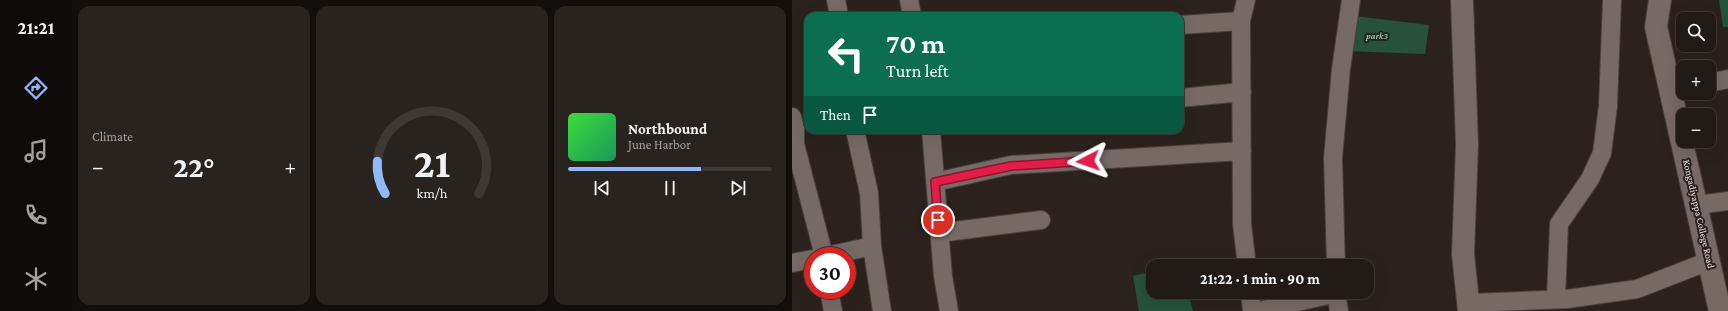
<!DOCTYPE html>
<meta charset="utf-8">
<style>
body{margin:0;font-family:"Crimson Pro",serif;background:#29231f;color:#f1f3f6;height:100vh;display:flex;flex-direction:column;font-size:15px;white-space:nowrap}
*{box-sizing:border-box;margin:0}
p{font-size:13px;color:#a2a1a1}
.icon{flex:none;width:22px;height:22px;fill:none;stroke:currentColor;stroke-width:2;stroke-linecap:round;stroke-linejoin:round}
.map{position:relative;flex:1;overflow:hidden}
.details{display:flex;flex-direction:column;gap:6px;padding:6px;background:#120e0c;width:720px}
.details>*{flex:none}
.hud{position:absolute;left:12px;top:12px;width:380px;height:122px;border-radius:12px;box-shadow:0 4px 16px #0002,0 0 0 1px #3e3835;background:#0b6e4f;color:#fff;overflow:hidden}
.buttons{position:absolute;left:884px;top:12px;display:grid;gap:8px}
.buttons a{display:grid;place-items:center;width:40px;height:40px;border-radius:8px;background:#211a16;box-shadow:0 4px 16px #0002,0 0 0 1px #3e3835;font-size:20px}
.speed{position:absolute;left:12px;top:247px;display:flex;gap:8px;font-size:20px;font-weight:700;text-align:center}
.speed>*{display:grid;place-content:center;width:52px;height:52px;border-radius:50%;background:#211a16;box-shadow:0 4px 16px #0002,0 0 0 1px #3e3835;line-height:1}
.speed .limit{border:6px solid #d22;background:#fff;color:#111}
.pin{position:absolute;display:grid;place-items:center;width:34px;height:34px;color:#fff;margin:-17px;border:2px solid #fff;border-radius:50%;box-shadow:0 1px 4px #0007}
.me{position:absolute;width:44px;margin:-22px;rotate:266deg;stroke-linejoin:round;filter:drop-shadow(0 0 3px #0008)}
.turn{display:flex;align-items:center;gap:14px;height:84px;padding:0 16px;font-size:18px}
.turn .icon{width:52px;height:52px;stroke-width:2.5}
.turn b{display:block;font-size:28px;line-height:34px}
.then{display:flex;align-items:center;height:38px;padding:0 16px;background:#0003;gap:8px;font-size:15px}
.big{font-size:30px;font-weight:700;line-height:1.1}
.details .widget{flex:1;display:flex;flex-direction:column;justify-content:center;gap:6px;min-width:0;padding:0 14px;border-radius:12px;background:#29231f}
.details .dial{align-items:center;gap:0}
.dial svg{height:104px;overflow:visible;fill:none;stroke:#3e3835;stroke-width:7;stroke-linecap:round;text-anchor:middle}
.dial text{fill:#f1f3f6;stroke:none}
.song{display:flex;align-items:center;gap:12px}
.cover{width:48px;height:48px;border-radius:6px;background:linear-gradient(135deg,hsl(120 70% 55%),hsl(150 70% 35%))}
.played{height:4px;border-radius:2px;background:linear-gradient(90deg,#8fb8fd 65%,#3e3835 65%)}
.keys{display:flex;justify-content:space-around;direction:ltr}
.heat{display:flex;justify-content:space-between;align-items:center;font-size:22px;direction:ltr}
.details .tiles{flex:1;display:grid;gap:6px;grid-template-columns:repeat(3,1fr)}
.trip{position:absolute;left:354px;top:259px;width:228px;height:40px;border-radius:12px;background:#211a16;box-shadow:0 4px 16px #0002,0 0 0 1px #3e3835;font-weight:700;line-height:40px;text-align:center}
main{display:flex;flex:1;min-height:0}
.menu{display:flex;flex-direction:column;width:72px;justify-content:space-around;align-items:center;background:#0d0a09;color:#a2a1a1}
.menu .icon{width:28px;height:28px}
.menu .selected{color:#8fb8fd}
.menu b{font-size:18px;color:#f1f3f6}
.map>svg:first-child{display:block}
.green{fill:#25513d}
.lines{fill:none;stroke-linecap:round;stroke-linejoin:round}
.street-casing{stroke:#483f3b;stroke-width:20}
.secondary-casing{stroke:#483f3b;stroke-width:24}
.street{stroke:#776a64;stroke-width:18}
.secondary{stroke:#776a64;stroke-width:22}
.route-casing{stroke:#92132f;stroke-width:10}
.route{stroke:#e11d48;stroke-width:7}
.labels{text-anchor:middle;dominant-baseline:central;stroke-width:4;stroke-linejoin:round;paint-order:stroke}
.park-label{font-size:10px;font-style:italic;fill:#88fac4;stroke:#2c221d}
.street-label{font-size:10px;fill:#ebe3e0;stroke:#2c221d}
</style>
<main>
<nav class="menu">
<b>21:21</b>
<svg class="icon selected" aria-label="directions" viewBox="0 0 24 24"><path d="M12 3l9 9-9 9-9-9zM9 14v-3h6M13 9l2 2-2 2"/></svg>
<svg class="icon" aria-label="music" viewBox="0 0 24 24"><path d="M9 18V5l10-2v13"/><circle cx="6" cy="18" r="3"/><circle cx="16" cy="16" r="3"/></svg>
<svg class="icon" aria-label="phone" viewBox="0 0 24 24"><path d="M5 4h4l2 5-3 2q2 4 5 5l2-3 5 2v4C11 20 4 13 5 4z"/></svg>
<svg class="icon" aria-label="climate" viewBox="0 0 24 24"><path d="M12 3v18M4 7l16 10M4 17L20 7"/></svg>
</nav>
<section class="details">
<div class="tiles">
<div class="widget"><p>Climate</p>
<div class="heat"><a>−</a><b class="big">22°</b><a>+</a></div>
</div>
<div class="widget dial"><svg viewBox="0 0 100 80">
<path d="M14 69A42 42 0 1 1 86 69"/>
<path d="M14 69A42 42 0 0 1 8 44" stroke="#8fb8fd"/>
<text x="50" y="56" font-size="32" font-weight="700">21</text>
<text x="50" y="72" font-size="11">km/h</text>
</svg></div>
<div class="widget">
<div class="song"><i class="cover"></i><div><b>Northbound</b><p>June Harbor</p></div></div>
<div class="played"></div>
<div class="keys"><svg class="icon" aria-label="previous" viewBox="0 0 24 24"><path d="M18 5L8 12l10 7zM5 5v14"/></svg><svg class="icon" aria-label="pause" viewBox="0 0 24 24"><path d="M8 5v14M16 5v14"/></svg><svg class="icon" aria-label="next" viewBox="0 0 24 24"><path d="M6 5l10 7-10 7zM19 5v14"/></svg></div>
</div>
</div>
</section>
<div class="map">
<svg width="936" height="311" viewBox="0 0 936 311">
<rect width="100%" height="100%" fill="#2c221d"/>
<path class="green" d="M 927,0 L 936,0 L 936,27 L 931,27 Z
M 562,16 L 637,25 L 633,54 L 555,51 Z
M 361,271 L 361,292 L 396,292 L 401,311 L 347,311 L 341,276 Z"/>
<g class="lines">
<g class="street-casing">
<path id="street" d="M 44,0 L 47,16
M 117,0 L 120,16
M 454,0 L 449,21 L 450,224 L 455,266
M 388,25 L 449,21
M 917,83 L 936,79
M 388,98 L 450,92
M 0,117 L 3,128 L 3,144 L 32,256
M 63,130 L 77,193 L 80,246 L 90,311
M 139,130 L 151,276 L 157,311
M 143,182 L 219,165 L 450,151
M 905,205 L 936,201
M 147,233 L 249,220
M 35,256 L 80,246
M 0,263 L 21,259
M 544,266 L 541,158 L 549,69 L 559,0
M 37,290 L 41,311
M 458,292 L 460,311
M 544,292 L 547,311
M 764,299 L 767,224 L 798,179 L 810,153 L 816,106 L 820,0
M 677,303 L 775,299 L 845,289 L 917,261
M 467,311 L 544,293"/>
</g>
<g class="secondary-casing">
<path id="secondary" d="M 670,0 L 675,145 L 671,254 L 677,311
M 868,0 L 864,27 L 928,311"/>
</g>
<use href="#street" class="street"/>
<use href="#secondary" class="secondary"/>
</g>
<g class="lines">
<g class="route-casing">
<path id="route" d="M 146,220 L 143,182 L 219,166 L 296,161"/>
</g>
<use href="#route" class="route"/>
</g>
<g class="labels">
<g class="park-label">
<text x="585" y="35">park3</text>
</g>
<g class="street-label">
<text transform="translate(907 214) rotate(77)">Kongadiyappa College Road</text>
</g>
</g>
</svg>
<div class="buttons">
<a><svg class="icon" aria-label="search" viewBox="0 0 24 24"><circle cx="10" cy="10" r="6"/><path d="M15 15l6 6"/></svg></a>
<a>+</a>
<a>−</a>
</div>
<div class="speed"><div class="limit">30</div></div>
<div class="pin" style="left:146px;top:220px;background:#d93025"><svg class="icon" aria-label="arrive" viewBox="0 0 24 24"><path d="M6 21V4h12l-3 4 3 4H6"/></svg></div>
<svg class="me" style="left:296px;top:161px" viewBox="-20 -20 40 40"><path d="M0-17L14 15 0 8-14 15z" fill="#e11d48" stroke="#fff" stroke-width="4"/></svg>
<div class="trip">21:22 · 1 min · 90 m</div>
<div class="hud">
<div class="turn"><svg class="icon" aria-label="left" viewBox="0 0 24 24"><path d="M17 20v-9H6M10 6l-5 5 5 5"/></svg><div><b>70 m</b>Turn left</div></div>
<div class="then">Then<svg class="icon" aria-label="arrive" viewBox="0 0 24 24"><path d="M6 21V4h12l-3 4 3 4H6"/></svg></div>
</div>
</div>
</main>
